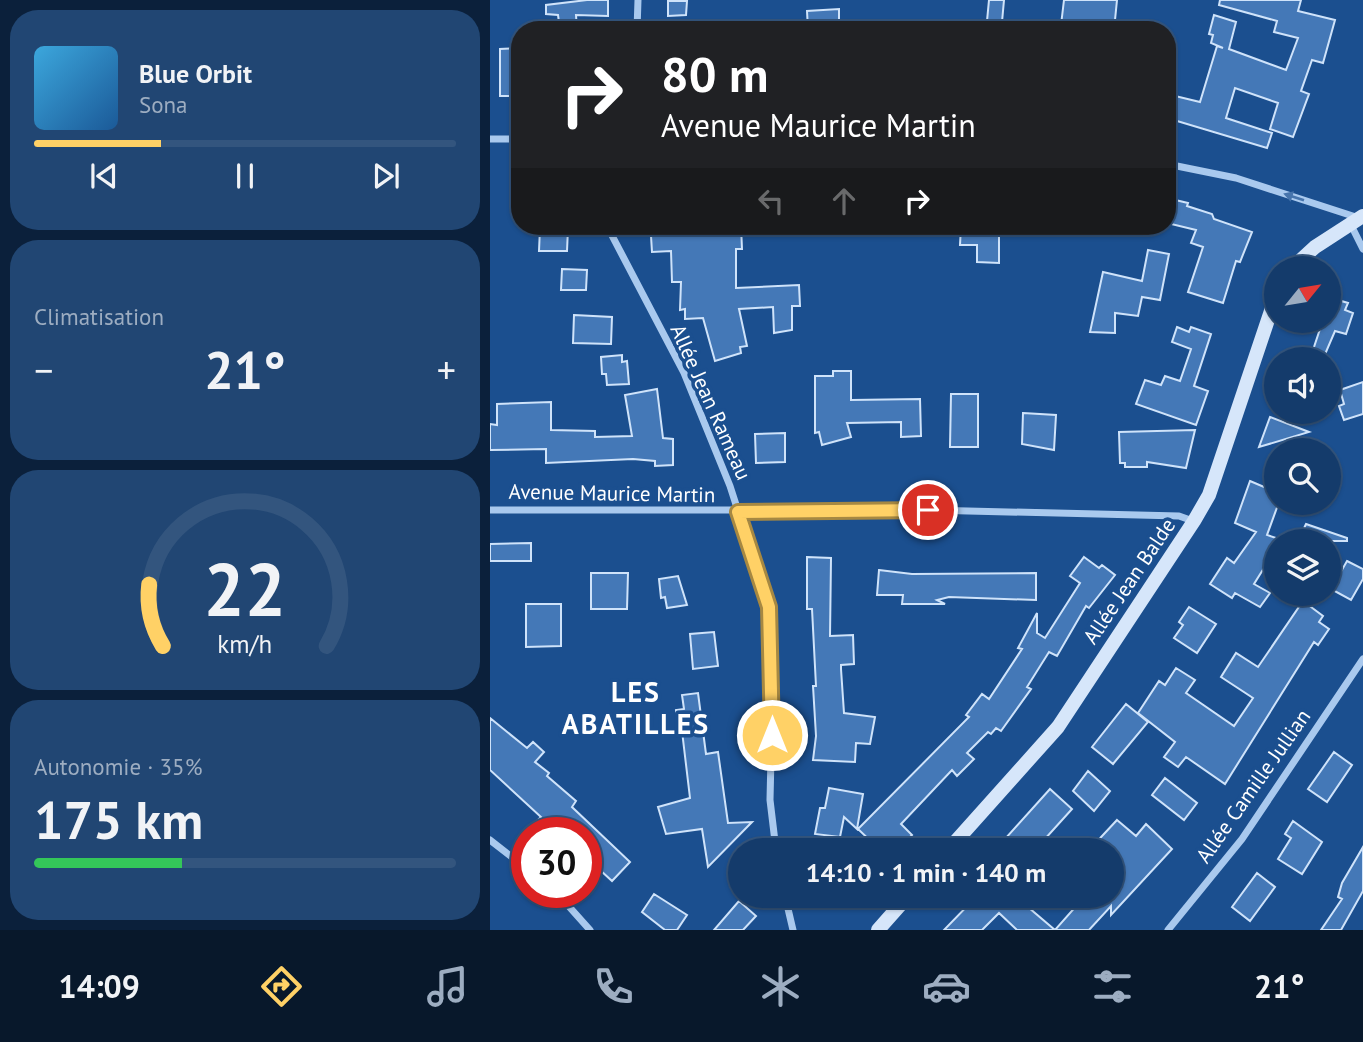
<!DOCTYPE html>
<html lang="fr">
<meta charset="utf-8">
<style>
body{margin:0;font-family:"PT Sans",sans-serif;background:#214673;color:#f1f3f6;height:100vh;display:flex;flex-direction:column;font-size:26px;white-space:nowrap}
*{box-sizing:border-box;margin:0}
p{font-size:23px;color:#9dadc1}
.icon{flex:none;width:38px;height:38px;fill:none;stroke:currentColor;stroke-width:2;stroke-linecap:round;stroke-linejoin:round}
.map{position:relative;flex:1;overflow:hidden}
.panel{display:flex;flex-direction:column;gap:10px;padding:10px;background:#0b203b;width:490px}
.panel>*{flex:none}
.hud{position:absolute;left:21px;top:21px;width:665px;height:214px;border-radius:28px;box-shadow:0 2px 5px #0004,0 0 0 2px #33557e;background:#202124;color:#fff;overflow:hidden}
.needle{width:46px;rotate:60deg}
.buttons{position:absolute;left:774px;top:256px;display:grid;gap:14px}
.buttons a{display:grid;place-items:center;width:77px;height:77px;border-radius:50%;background:#143b6b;box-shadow:0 2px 5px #0004,0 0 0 2px #33557e;font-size:35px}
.speed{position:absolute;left:21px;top:817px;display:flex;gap:14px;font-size:35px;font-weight:700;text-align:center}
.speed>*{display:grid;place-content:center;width:91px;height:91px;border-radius:50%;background:#143b6b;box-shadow:0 2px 5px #0004,0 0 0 2px #33557e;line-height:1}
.speed .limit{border:10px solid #d22;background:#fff;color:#111}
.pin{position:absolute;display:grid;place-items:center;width:60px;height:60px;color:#fff;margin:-30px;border:4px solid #fff;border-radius:50%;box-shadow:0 2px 7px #0007}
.me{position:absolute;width:77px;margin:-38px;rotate:0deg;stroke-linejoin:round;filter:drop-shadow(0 0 5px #0008)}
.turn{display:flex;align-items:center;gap:24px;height:147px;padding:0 35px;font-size:32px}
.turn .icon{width:91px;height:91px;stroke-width:2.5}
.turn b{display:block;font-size:49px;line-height:60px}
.lanes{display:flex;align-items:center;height:66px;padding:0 35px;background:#0003;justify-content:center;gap:35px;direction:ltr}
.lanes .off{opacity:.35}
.big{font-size:52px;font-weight:700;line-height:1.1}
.panel .card{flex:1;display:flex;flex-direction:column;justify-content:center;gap:10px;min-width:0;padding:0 24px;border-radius:28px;background:#214673}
.panel .dial{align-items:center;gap:0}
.dial svg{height:182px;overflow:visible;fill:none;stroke:#33557e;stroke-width:7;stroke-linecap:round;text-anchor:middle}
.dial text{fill:#f1f3f6;stroke:none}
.song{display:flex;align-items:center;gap:21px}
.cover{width:84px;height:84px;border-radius:10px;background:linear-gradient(135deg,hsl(200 70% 55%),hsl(210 70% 35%))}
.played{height:7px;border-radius:4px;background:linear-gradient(90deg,#ffd166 30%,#33557e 30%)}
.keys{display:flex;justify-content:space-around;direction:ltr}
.heat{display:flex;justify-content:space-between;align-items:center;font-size:38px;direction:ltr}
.charge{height:10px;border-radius:5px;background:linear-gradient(90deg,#34c759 35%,#33557e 0)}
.trip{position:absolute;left:238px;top:838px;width:396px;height:70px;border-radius:35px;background:#143b6b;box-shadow:0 2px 5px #0004,0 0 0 2px #33557e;font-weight:700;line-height:70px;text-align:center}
.tabs{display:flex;height:112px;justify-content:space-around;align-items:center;background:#08182b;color:#9dadc1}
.tabs .icon{width:49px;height:49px}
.tabs .current{color:#ffd166}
.tabs b{font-size:32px;color:#f1f3f6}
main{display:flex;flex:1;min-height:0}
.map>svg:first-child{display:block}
.building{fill:#4478b7;stroke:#cfe3fa;stroke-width:2}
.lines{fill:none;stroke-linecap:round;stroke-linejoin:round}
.street{stroke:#a9c9ee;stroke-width:7}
.secondary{stroke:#d6e6fa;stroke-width:14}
.oneway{fill:#4674ac}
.route-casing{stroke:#a68842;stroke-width:18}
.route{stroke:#ffd166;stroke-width:12}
.labels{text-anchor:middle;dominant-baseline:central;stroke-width:7;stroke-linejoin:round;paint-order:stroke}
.street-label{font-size:21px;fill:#fff;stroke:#1b4f8f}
.district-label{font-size:28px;font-weight:bold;letter-spacing:2px;fill:#fff;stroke:#1b4f8f}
</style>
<main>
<section class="panel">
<div class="card">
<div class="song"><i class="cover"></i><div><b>Blue Orbit</b><p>Sona</p></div></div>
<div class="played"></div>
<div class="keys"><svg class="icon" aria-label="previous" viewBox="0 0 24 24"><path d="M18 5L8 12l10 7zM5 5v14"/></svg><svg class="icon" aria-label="pause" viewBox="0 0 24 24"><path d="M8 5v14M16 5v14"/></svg><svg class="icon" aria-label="next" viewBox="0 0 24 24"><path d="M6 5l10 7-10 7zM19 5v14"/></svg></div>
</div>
<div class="card"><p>Climatisation</p>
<div class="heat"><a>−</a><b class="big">21°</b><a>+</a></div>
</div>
<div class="card dial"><svg viewBox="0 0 100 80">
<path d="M14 69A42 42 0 1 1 86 69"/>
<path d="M14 69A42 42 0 0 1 8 42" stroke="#ffd166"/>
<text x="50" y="56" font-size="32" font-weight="700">22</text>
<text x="50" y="72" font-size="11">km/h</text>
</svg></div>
<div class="card"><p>Autonomie · 35%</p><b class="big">175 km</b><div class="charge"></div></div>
</section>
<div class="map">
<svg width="873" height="930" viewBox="0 0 873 930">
<rect width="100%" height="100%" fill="#1b4f8f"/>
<path class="building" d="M 97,0 L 118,0 L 118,16 L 86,15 L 87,29 L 70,30 L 68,15 L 56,14 L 56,5 Z
M 499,0 L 514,0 L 512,22 L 497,21 Z
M 574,0 L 627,0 L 624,30 L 571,25 Z
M 730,0 L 811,0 L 808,11 L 845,20 L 833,63 L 822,60 L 811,91 L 819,94 L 803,137 L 780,129 L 788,103 L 745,88 L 736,118 L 782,133 L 777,148 L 677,118 L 677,94 L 710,102 L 727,46 L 733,48 L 721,43 L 723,35 L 719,34 L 724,15 L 746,22 L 739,49 L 796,70 L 808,38 L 784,32 L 787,21 L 729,5 Z
M 178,1 L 197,1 L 196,15 L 178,16 Z
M 349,9 L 349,29 L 318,30 L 317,11 Z
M 30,48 L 30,96 L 10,96 L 10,49 Z
M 677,198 L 698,203 L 697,206 L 722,214 L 724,219 L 762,232 L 750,262 L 746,261 L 733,303 L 698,292 L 713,247 L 701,243 L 706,230 L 677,223 Z
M 214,226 L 251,226 L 252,249 L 246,249 L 246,288 L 309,285 L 310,306 L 302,306 L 302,330 L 284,333 L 283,307 L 249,309 L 257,346 L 250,347 L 251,353 L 225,361 L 213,318 L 195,319 L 195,309 L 190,310 L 191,282 L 182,282 L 181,251 L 162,252 L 161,236 L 166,236 L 166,230 L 182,230 L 182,236 L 213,236 Z
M 471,226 L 509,226 L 509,263 L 487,262 L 487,245 L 470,245 Z
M 50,228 L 78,228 L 77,251 L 49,251 Z
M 658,250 L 679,254 L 670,300 L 652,297 L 648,316 L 625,313 L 625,333 L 600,332 L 613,272 L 652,281 Z
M 72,269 L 97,270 L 96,290 L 71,290 Z
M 838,297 L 858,303 L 855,310 L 863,313 L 856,334 L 845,331 L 833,359 L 820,359 L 833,320 L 838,320 Z
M 84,315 L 122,317 L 121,344 L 83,343 Z
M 687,327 L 699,332 L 701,327 L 721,334 L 704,386 L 718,391 L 706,425 L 646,404 L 655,380 L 671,385 L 675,376 L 690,381 L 701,349 L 682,342 Z
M 132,355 L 132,362 L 137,361 L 139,384 L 117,385 L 116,374 L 112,374 L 111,357 Z
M 343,371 L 361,371 L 361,400 L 430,399 L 431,436 L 411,437 L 411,422 L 357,423 L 361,437 L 332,445 L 329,432 L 325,433 L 325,376 L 343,376 Z
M 873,382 L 873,414 L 854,420 L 849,406 L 854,404 L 850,390 Z
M 167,389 L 173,438 L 183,439 L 183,465 L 165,466 L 165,461 L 143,459 L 56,463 L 56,449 L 0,450 L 0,424 L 7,425 L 7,404 L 61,402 L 61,430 L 105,431 L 105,437 L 142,436 L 135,395 Z
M 461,394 L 488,394 L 488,447 L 460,447 Z
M 533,413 L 566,415 L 564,450 L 532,444 Z
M 780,417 L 819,432 L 769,447 Z
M 705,430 L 696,468 L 657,462 L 657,467 L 635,467 L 635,463 L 630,463 L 629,432 Z
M 295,433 L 295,462 L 266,463 L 265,434 Z
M 760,481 L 786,492 L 786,502 L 789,502 L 777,535 L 786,538 L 786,561 L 779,560 L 764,584 L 780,593 L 770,607 L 745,593 L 742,598 L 720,584 L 737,558 L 744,563 L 766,532 L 745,523 Z
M 816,524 L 857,538 L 857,541 L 808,541 Z
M 41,543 L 41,561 L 0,561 L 0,544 Z
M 317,557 L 341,558 L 340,636 L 363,635 L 364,664 L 351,665 L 351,669 L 354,713 L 385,717 L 380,744 L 366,743 L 365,762 L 323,760 L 326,736 L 323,686 L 326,686 L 322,609 L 317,609 Z
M 594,557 L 609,568 L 612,565 L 625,575 L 599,608 L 596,606 L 567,656 L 559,652 L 537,687 L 541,689 L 511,731 L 506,728 L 501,734 L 498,732 L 477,753 L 484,759 L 467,776 L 462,770 L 411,824 L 422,835 L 407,850 L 390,850 L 368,829 L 479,717 L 476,715 L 492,694 L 499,699 L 532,649 L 528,648 L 547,613 L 547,633 L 555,638 L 590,583 L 580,576 Z
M 857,561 L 873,569 L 873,579 L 861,600 L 841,589 Z
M 389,570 L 422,574 L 546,573 L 546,600 L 459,597 L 447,600 L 455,604 L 412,604 L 413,595 L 387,595 Z
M 101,573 L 138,573 L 137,609 L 101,609 Z
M 188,576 L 197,605 L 177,608 L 175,597 L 171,598 L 169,579 Z
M 813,601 L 833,616 L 829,622 L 839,629 L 828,645 L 824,642 L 735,784 L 696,757 L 688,767 L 674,757 L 685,742 L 648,713 L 669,681 L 675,685 L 686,668 L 705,680 L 696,693 L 744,726 L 763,698 L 731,677 L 746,653 L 768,667 Z
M 36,604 L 71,604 L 71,646 L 36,647 Z
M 699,607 L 726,624 L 707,653 L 684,638 L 693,625 L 689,622 Z
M 224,632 L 228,666 L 203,669 L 200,634 Z
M 208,693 L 216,754 L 228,752 L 238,823 L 262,822 L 218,867 L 212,829 L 176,834 L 168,807 L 200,798 L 192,731 L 188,731 L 186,710 L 194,709 L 192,695 Z
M 636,704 L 658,722 L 623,764 L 602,747 Z
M 0,718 L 37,748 L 43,742 L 54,752 L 45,762 L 59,773 L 57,776 L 86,801 L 82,807 L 140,862 L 122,881 L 96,857 L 96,833 L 61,833 L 47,821 L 51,817 L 0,770 Z
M 844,752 L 862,765 L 837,802 L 818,789 Z
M 598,771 L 620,791 L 604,811 L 583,791 Z
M 675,778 L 707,803 L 694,820 L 662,795 Z
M 339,788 L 373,794 L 367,829 L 354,817 L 350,837 L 325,834 L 330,808 L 335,808 Z
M 560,789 L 582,809 L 545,850 L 511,850 L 518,843 L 514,840 Z
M 627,820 L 646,836 L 656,824 L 682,849 L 621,915 L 621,906 L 599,930 L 565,930 L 595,896 L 621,896 L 621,850 L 599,850 Z
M 803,821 L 832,842 L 812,874 L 788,859 L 801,838 L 795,834 Z
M 873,847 L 873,891 L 851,930 L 831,930 L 852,899 L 848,897 L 852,883 Z
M 767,873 L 785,887 L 760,921 L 742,907 Z
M 164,894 L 197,915 L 187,930 L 175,930 L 152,912 Z
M 487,896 L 525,896 L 565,930 L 527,930 L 509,913 L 492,930 L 454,930 Z
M 249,901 L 266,916 L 253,930 L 224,930 Z"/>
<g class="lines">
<path class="street" d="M 147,30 L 148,0
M 0,139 L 30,139
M 677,164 L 746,178 L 869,218
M 861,225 L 873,249
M 117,226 L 194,373 L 240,486 L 279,607 L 282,714 L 280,800 L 286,850
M 0,510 L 438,510 L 689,516 L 703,521
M 0,840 L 37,869
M 66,892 L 100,930
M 295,896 L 303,930
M 678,930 L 752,839 L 873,659"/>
<path class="secondary" d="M 802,268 L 825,247 L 873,216
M 458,850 L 568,727 L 704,521 L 719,495 L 786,296
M 388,930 L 418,896"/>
</g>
<defs><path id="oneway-solid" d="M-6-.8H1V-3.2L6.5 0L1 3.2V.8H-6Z" transform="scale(1.75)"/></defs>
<use class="oneway" href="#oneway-solid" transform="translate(804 197) rotate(-162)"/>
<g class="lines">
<g class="route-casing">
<path id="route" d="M 282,735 L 279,607 L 248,512 L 438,510"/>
</g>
<use href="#route" class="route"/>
</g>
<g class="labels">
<g class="street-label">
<text transform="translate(221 402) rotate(66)">Allée Jean Rameau</text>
<text transform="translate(122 493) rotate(1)">Avenue Maurice Martin</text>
<text transform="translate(639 581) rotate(-56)">Allée Jean Balde</text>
<text transform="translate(763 786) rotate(-55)">Allée Camille Jullian</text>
</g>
<g class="district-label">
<text x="146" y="691">LES<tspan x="146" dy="32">ABATILLES</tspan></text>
</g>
</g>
</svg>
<div class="buttons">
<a><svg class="needle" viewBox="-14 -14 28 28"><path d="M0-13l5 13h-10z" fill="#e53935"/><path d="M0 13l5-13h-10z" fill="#9dadc1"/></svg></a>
<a><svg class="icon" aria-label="sound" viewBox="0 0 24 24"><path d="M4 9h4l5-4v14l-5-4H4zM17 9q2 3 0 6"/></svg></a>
<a><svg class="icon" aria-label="search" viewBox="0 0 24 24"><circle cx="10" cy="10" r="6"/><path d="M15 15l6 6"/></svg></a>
<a><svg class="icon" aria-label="layers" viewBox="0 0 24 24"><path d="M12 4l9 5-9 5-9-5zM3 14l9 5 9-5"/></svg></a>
</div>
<div class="speed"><div class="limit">30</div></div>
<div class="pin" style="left:438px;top:510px;background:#d93025"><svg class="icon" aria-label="arrive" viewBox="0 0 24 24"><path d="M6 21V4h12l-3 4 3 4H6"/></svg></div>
<svg class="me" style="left:282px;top:735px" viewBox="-20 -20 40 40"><circle r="17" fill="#ffd166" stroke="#fff" stroke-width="3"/><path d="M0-11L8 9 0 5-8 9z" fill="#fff"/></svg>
<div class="trip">14:10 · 1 min · 140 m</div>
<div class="hud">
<div class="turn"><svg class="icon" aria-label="right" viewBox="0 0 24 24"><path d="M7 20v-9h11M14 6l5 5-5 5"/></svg><div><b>80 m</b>Avenue Maurice Martin</div></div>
<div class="lanes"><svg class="icon off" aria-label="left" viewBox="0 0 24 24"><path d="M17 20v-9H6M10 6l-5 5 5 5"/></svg><svg class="icon off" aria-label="ahead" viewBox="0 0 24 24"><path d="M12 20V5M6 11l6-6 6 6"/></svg><svg class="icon" aria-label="right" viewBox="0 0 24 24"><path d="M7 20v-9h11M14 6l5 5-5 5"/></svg></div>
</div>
</div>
</main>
<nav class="tabs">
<b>14:09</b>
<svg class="icon current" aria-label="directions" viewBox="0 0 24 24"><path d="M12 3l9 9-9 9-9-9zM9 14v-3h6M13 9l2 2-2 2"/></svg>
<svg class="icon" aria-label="music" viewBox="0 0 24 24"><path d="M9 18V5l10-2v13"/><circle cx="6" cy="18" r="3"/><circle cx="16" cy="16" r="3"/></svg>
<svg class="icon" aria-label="phone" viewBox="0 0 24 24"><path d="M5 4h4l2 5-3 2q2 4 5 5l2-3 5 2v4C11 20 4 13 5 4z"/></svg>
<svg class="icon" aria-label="climate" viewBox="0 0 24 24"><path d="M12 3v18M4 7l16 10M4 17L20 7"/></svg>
<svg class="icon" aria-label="car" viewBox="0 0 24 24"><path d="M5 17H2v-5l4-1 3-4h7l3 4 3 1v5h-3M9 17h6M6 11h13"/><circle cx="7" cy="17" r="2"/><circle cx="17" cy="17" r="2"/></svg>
<svg class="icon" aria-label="filters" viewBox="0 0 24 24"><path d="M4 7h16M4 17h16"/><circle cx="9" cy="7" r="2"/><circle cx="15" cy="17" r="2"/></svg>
<b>21°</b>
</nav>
